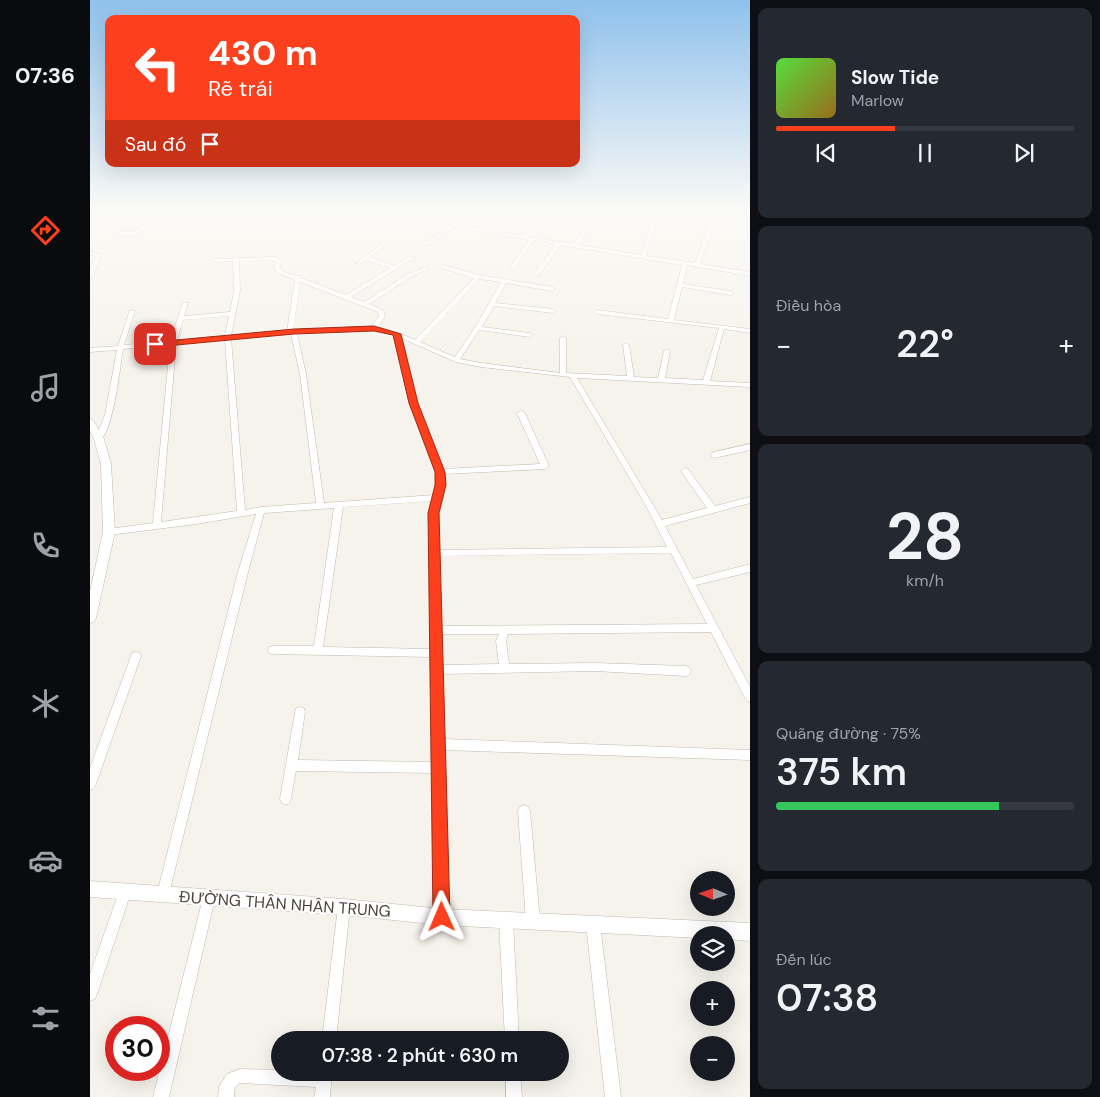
<!DOCTYPE html>
<html lang="vi">
<meta charset="utf-8">
<style>
body{margin:0;font-family:"DM Sans",sans-serif;background:#242831;color:#f1f3f6;height:100vh;display:flex;flex-direction:column;font-size:19px;white-space:nowrap}
*{box-sizing:border-box;margin:0}
p{font-size:16px;color:#9ea1a6}
.icon{flex:none;width:28px;height:28px;fill:none;stroke:currentColor;stroke-width:2;stroke-linecap:round;stroke-linejoin:round}
.map{position:relative;flex:1;overflow:hidden}
.panel{display:flex;flex-direction:column;gap:8px;padding:8px;background:#0d0f14;width:350px}
.panel>*{flex:none}
.hud{position:absolute;left:15px;top:15px;width:475px;height:152px;border-radius:10px;box-shadow:0 5px 20px #0002;background:#fc3f1d;color:#fff;overflow:hidden}
.needle{width:32px;rotate:272deg}
.controls{position:absolute;left:600px;top:871px;display:grid;gap:10px}
.controls a{display:grid;place-items:center;width:45px;height:45px;border-radius:50%;background:#171b24;box-shadow:0 5px 20px #0002;font-size:25px}
.speed{position:absolute;left:15px;top:1016px;display:flex;gap:10px;font-size:25px;font-weight:700;text-align:center}
.speed>*{display:grid;place-content:center;width:65px;height:65px;border-radius:50%;background:#171b24;box-shadow:0 5px 20px #0002;line-height:1}
.speed .limit{border:8px solid #d22;background:#fff;color:#111}
.pin{position:absolute;display:grid;place-items:center;width:42px;height:42px;color:#fff;margin:-21px;border-radius:10px;box-shadow:0 2px 8px #0006}
.me{position:absolute;width:55px;margin:-28px;rotate:359deg;stroke-linejoin:round;filter:drop-shadow(0 0 4px #0008)}
.turn{display:flex;align-items:center;gap:18px;height:105px;padding:0 20px;font-size:22px}
.turn .icon{width:65px;height:65px;stroke-width:2.5}
.turn b{display:block;font-size:35px;line-height:42px}
.then{display:flex;align-items:center;height:48px;padding:0 20px;background:#0003;gap:10px;font-size:19px}
.big{font-size:38px;font-weight:600;line-height:1.1}
.panel .widget{flex:1;display:flex;flex-direction:column;justify-content:center;gap:8px;min-width:0;padding:0 18px;border-radius:10px;background:#242831}
.panel .dial{align-items:center;gap:0}
.dial b{font-size:65px;line-height:1}
.song{display:flex;align-items:center;gap:15px}
.cover{width:60px;height:60px;border-radius:8px;background:linear-gradient(135deg,hsl(110 70% 55%),hsl(40 70% 35%))}
.played{height:5px;border-radius:2px;background:linear-gradient(90deg,#fc3f1d 40%,#363941 40%)}
.keys{display:flex;justify-content:space-around;direction:ltr}
.heat{display:flex;justify-content:space-between;align-items:center;font-size:28px;direction:ltr}
.charge{height:8px;border-radius:4px;background:linear-gradient(90deg,#34c759 75%,#363941 0)}
.trip{position:absolute;left:181px;top:1031px;width:298px;height:50px;border-radius:25px;background:#171b24;box-shadow:0 5px 20px #0002;font-weight:600;line-height:50px;text-align:center}
main{display:flex;flex:1;min-height:0}
.dock{display:flex;flex-direction:column;width:90px;justify-content:space-around;align-items:center;background:#090b0e;color:#9ea1a6}
.dock .icon{width:35px;height:35px}
.dock .selected{color:#fc3f1d}
.dock b{font-size:22px;color:#f1f3f6}
.map>svg:first-child{display:block}
.lines{fill:none;stroke-linecap:round;stroke-linejoin:round}
.minor-casing{stroke:#c2bbae;stroke-width:1}
.tertiary-casing{stroke:#c2bbae;stroke-width:1}
.minor{fill:#fff;fill-rule:evenodd}
.tertiary{fill:#fff;fill-rule:evenodd}
.route{fill:#fc3f1d;stroke:#a42913}
.labels{text-anchor:middle;dominant-baseline:central;stroke-width:4.5;stroke-linejoin:round;paint-order:stroke}
.near-street-label{font-size:16px;fill:#4b4439;stroke:#fff}
</style>
<main>
<nav class="dock">
<b>07:36</b>
<svg class="icon selected" aria-label="directions" viewBox="0 0 24 24"><path d="M12 3l9 9-9 9-9-9zM9 14v-3h6M13 9l2 2-2 2"/></svg>
<svg class="icon" aria-label="music" viewBox="0 0 24 24"><path d="M9 18V5l10-2v13"/><circle cx="6" cy="18" r="3"/><circle cx="16" cy="16" r="3"/></svg>
<svg class="icon" aria-label="phone" viewBox="0 0 24 24"><path d="M5 4h4l2 5-3 2q2 4 5 5l2-3 5 2v4C11 20 4 13 5 4z"/></svg>
<svg class="icon" aria-label="climate" viewBox="0 0 24 24"><path d="M12 3v18M4 7l16 10M4 17L20 7"/></svg>
<svg class="icon" aria-label="car" viewBox="0 0 24 24"><path d="M5 17H2v-5l4-1 3-4h7l3 4 3 1v5h-3M9 17h6M6 11h13"/><circle cx="7" cy="17" r="2"/><circle cx="17" cy="17" r="2"/></svg>
<svg class="icon" aria-label="filters" viewBox="0 0 24 24"><path d="M4 7h16M4 17h16"/><circle cx="9" cy="7" r="2"/><circle cx="15" cy="17" r="2"/></svg>
</nav>
<div class="map">
<svg width="660" height="1097" viewBox="0 0 660 1097">
<rect width="100%" height="100%" fill="#f6f3ec"/>
<g class="lines">
<g class="minor-casing">
<path id="minor" d="M 22,211 L 27,211 L 57,229 C 34,244 19,231 0,218 L 0,215 C 19,223 27,239 50,229 Z
M 381,211 L 386,211 L 367,225 L 433,236 L 458,211 L 462,211 L 438,237 L 483,244 L 511,211 L 515,211 L 488,245 L 551,255 L 565,211 L 569,211 L 556,256 L 605,263 L 624,211 L 628,211 L 628,213 L 660,220 L 660,222 L 627,216 L 610,264 L 660,272 L 660,276 L 597,265 L 593,284 L 641,291 L 644,293 L 641,295 L 592,287 L 584,320 L 660,329 L 660,333 L 634,329 L 620,381 L 660,383 L 660,387 L 487,378 L 572,520 L 617,508 L 591,471 L 595,468 L 598,469 L 625,506 L 660,497 L 660,503 L 575,526 L 603,579 L 660,564 L 660,572 L 606,585 L 660,687 L 660,702 L 656,700 L 621,632 L 418,634 L 416,641 L 419,664 L 505,663 L 596,666 L 600,668 L 601,671 L 600,674 L 596,676 L 505,671 L 352,674 L 354,739 L 660,750 L 660,760 L 354,750 L 359,917 L 357,922 L 352,924 L 347,922 L 345,917 L 343,773 L 206,771 L 200,803 L 196,805 L 192,803 L 190,799 L 205,712 L 206,708 L 210,707 L 214,708 L 215,712 L 208,760 L 343,762 L 342,657 L 183,654 L 179,653 L 178,650 L 179,647 L 183,646 L 224,646 L 244,508 L 174,513 L 158,572 L 79,894 L 78,899 L 73,900 L 68,899 L 67,894 L 148,572 L 166,514 L 106,524 L 19,535 L 16,534 L 15,532 L 19,529 L 63,523 L 80,345 L 33,349 C 30,367 23,434 9,441 L 5,439 L 15,415 L 27,350 L 0,352 L 0,348 L 28,346 L 40,310 L 45,311 L 34,345 L 80,341 L 93,302 L 98,303 L 94,316 L 140,312 L 144,291 L 143,261 L 125,262 L 122,260 L 123,259 L 186,257 L 192,262 L 190,268 C 194,274 204,275 210,276 L 211,278 L 256,295 L 300,268 L 276,260 L 270,264 L 265,263 L 291,245 L 293,246 L 293,248 L 280,257 L 304,266 L 320,256 L 325,257 L 261,297 L 274,302 L 320,273 L 336,267 L 339,269 L 324,275 L 279,304 L 294,311 L 295,316 L 288,327 L 309,333 L 325,340 L 384,278 L 351,268 L 351,266 L 353,265 L 389,275 L 462,287 L 465,289 L 462,291 L 416,283 L 405,303 L 463,309 L 466,311 L 463,313 L 404,306 L 392,327 L 440,333 L 443,335 L 440,337 L 389,330 L 370,359 L 391,363 L 470,373 L 470,338 L 473,336 L 476,338 L 476,373 L 537,376 L 533,345 L 536,343 L 539,345 L 544,377 L 568,378 L 574,351 L 577,349 L 580,351 L 575,378 L 613,380 L 629,328 L 507,314 L 504,312 L 507,310 L 578,319 L 592,265 L 471,245 L 449,275 L 447,276 L 444,274 L 466,244 L 444,240 L 425,268 L 423,269 L 420,267 L 439,240 L 363,227 L 338,245 L 334,245 L 334,243 ZM 183,260 L 186,262 L 184,268 L 188,273 L 205,280 L 197,331 L 141,336 L 150,291 L 149,261 ZM 389,279 L 411,282 L 388,323 L 365,357 L 330,342 ZM 210,282 L 288,312 L 289,316 L 282,326 L 203,330 ZM 139,316 L 135,336 L 87,340 L 93,320 ZM 284,330 L 304,335 L 319,403 L 346,472 L 347,485 L 344,495 L 234,503 L 216,374 L 207,334 ZM 201,334 L 210,374 L 226,503 L 171,507 L 155,510 L 141,339 ZM 311,338 L 366,362 L 391,367 L 480,377 L 555,504 L 577,547 L 349,550 L 348,513 L 353,498 L 355,485 L 354,474 L 455,469 L 459,466 L 435,413 L 431,411 L 427,413 L 450,464 L 353,469 L 327,403 ZM 135,340 L 147,511 L 71,522 L 86,344 ZM 343,501 L 340,513 L 342,649 L 233,647 L 253,507 ZM 581,553 L 617,624 L 351,626 L 349,556 ZM 351,634 L 409,634 L 406,641 L 409,664 L 352,665 Z
M 649,211 L 660,212 L 660,214 L 649,212 Z
M 0,251 L 12,255 L 3,276 L 0,278 L 0,270 L 6,256 L 0,255 Z
M 660,444 L 660,450 L 624,458 L 620,455 L 624,452 Z
M 46,652 L 50,653 L 51,656 L 6,784 L 4,788 L 0,790 L 0,768 L 41,656 L 42,653 Z
M 434,805 L 438,807 L 440,811 L 450,921 L 448,926 L 443,928 L 438,926 L 436,921 L 428,811 L 430,807 Z
M 35,886 L 40,887 L 41,892 L 7,994 L 5,999 L 0,1001 L 0,974 L 29,892 L 30,887 Z
M 119,892 L 124,893 L 125,898 L 79,1097 L 63,1097 L 113,898 L 114,893 Z
M 254,901 L 259,902 L 260,907 L 246,1040 L 232,1040 L 248,907 L 249,902 Z
M 416,913 L 421,915 L 423,920 L 429,1040 L 415,1040 L 409,920 L 411,915 Z
M 503,917 L 508,919 L 510,924 L 531,1097 L 515,1097 L 496,924 L 498,919 Z
M 150,1069 L 190,1070 L 190,1072 L 242,1072 L 240,1097 L 224,1097 L 226,1087 L 150,1083 C 144,1086 144,1091 144,1097 L 128,1097 L 129,1087 L 137,1074 Z
M 416,1072 L 430,1072 L 432,1097 L 416,1097 Z"/>
</g>
<g class="tertiary-casing">
<path id="tertiary" d="M 0,419 L 3,420 L 14,439 L 21,464 L 25,532 L 6,618 L 4,622 L 0,623 L 0,591 L 13,532 L 11,464 L 4,439 L 0,431 Z
M 0,881 L 254,899 L 352,909 L 660,923 L 660,941 L 636,939 L 636,935 L 609,935 L 609,938 L 352,925 L 254,915 L 0,897 Z"/>
</g>
<use href="#minor" class="minor"/>
<use href="#tertiary" class="tertiary"/>
</g>
<linearGradient id="sky" x2="0" y2="1"><stop stop-color="#8fc1ec"/><stop offset="0.58" stop-color="#fbfaf6"/><stop offset="1" stop-color="#fbfaf6" stop-opacity="0"/></linearGradient>
<rect width="660" height="364" fill="url(#sky)"/>
<path class="route" d="M 284,326 L 311,334 L 328,403 L 355,472 L 356,485 L 349,513 L 360,917 L 358,923 L 352,925 L 346,923 L 343,917 L 338,513 L 345,485 L 345,472 L 319,403 L 303,335 L 284,331 L 204,334 L 65,347 L 61,344 L 65,342 L 204,329 Z"/>
<g class="labels">
<g class="near-street-label">
<text transform="translate(195 904) rotate(4)">ĐƯỜNG THÂN NHÂN TRUNG</text>
</g>
</g>
</svg>
<div class="controls">
<a><svg class="needle" viewBox="-14 -14 28 28"><path d="M0-13l5 13h-10z" fill="#e53935"/><path d="M0 13l5-13h-10z" fill="#9ea1a6"/></svg></a>
<a><svg class="icon" aria-label="layers" viewBox="0 0 24 24"><path d="M12 4l9 5-9 5-9-5zM3 14l9 5 9-5"/></svg></a>
<a>+</a>
<a>−</a>
</div>
<div class="speed"><div class="limit">30</div></div>
<div class="pin" style="left:65px;top:344px;background:#d93025"><svg class="icon" aria-label="arrive" viewBox="0 0 24 24"><path d="M6 21V4h12l-3 4 3 4H6"/></svg></div>
<svg class="me" style="left:352px;top:917px" viewBox="-20 -20 40 40"><path d="M0-17L14 15 0 8-14 15z" fill="#fc3f1d" stroke="#fff" stroke-width="4"/></svg>
<div class="trip">07:38 · 2 phút · 630 m</div>
<div class="hud">
<div class="turn"><svg class="icon" aria-label="left" viewBox="0 0 24 24"><path d="M17 20v-9H6M10 6l-5 5 5 5"/></svg><div><b>430 m</b>Rẽ trái</div></div>
<div class="then">Sau đó<svg class="icon" aria-label="arrive" viewBox="0 0 24 24"><path d="M6 21V4h12l-3 4 3 4H6"/></svg></div>
</div>
</div>
<section class="panel">
<div class="widget">
<div class="song"><i class="cover"></i><div><b>Slow Tide</b><p>Marlow</p></div></div>
<div class="played"></div>
<div class="keys"><svg class="icon" aria-label="previous" viewBox="0 0 24 24"><path d="M18 5L8 12l10 7zM5 5v14"/></svg><svg class="icon" aria-label="pause" viewBox="0 0 24 24"><path d="M8 5v14M16 5v14"/></svg><svg class="icon" aria-label="next" viewBox="0 0 24 24"><path d="M6 5l10 7-10 7zM19 5v14"/></svg></div>
</div>
<div class="widget"><p>Điều hòa</p>
<div class="heat"><a>−</a><b class="big">22°</b><a>+</a></div>
</div>
<div class="widget dial"><b>28</b><p>km/h</p></div>
<div class="widget"><p>Quãng đường · 75%</p><b class="big">375 km</b><div class="charge"></div></div>
<div class="widget"><p>Đến lúc</p><b class="big">07:38</b></div>
</section>
</main>
